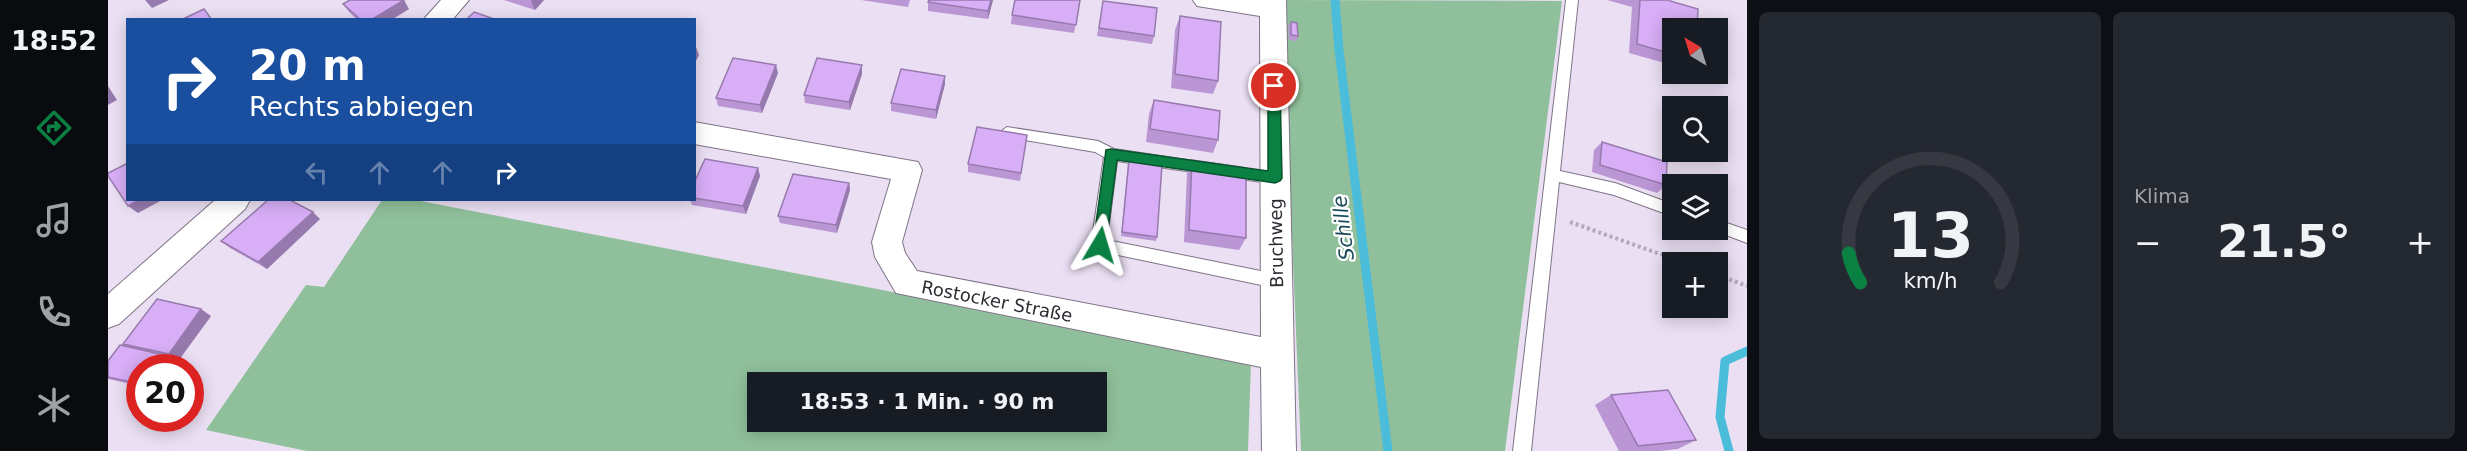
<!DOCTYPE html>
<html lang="de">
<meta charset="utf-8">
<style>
body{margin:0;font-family:"DejaVu Sans",sans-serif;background:#242831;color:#f1f3f6;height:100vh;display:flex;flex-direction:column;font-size:22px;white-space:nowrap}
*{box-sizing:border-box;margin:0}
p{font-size:20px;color:#9ea1a6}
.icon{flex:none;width:33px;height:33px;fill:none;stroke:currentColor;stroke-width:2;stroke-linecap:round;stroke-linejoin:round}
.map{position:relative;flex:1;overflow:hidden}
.side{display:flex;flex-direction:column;gap:12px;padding:12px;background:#0d0f14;width:720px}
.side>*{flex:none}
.hud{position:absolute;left:18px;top:18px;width:570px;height:183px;border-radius:0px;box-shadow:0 3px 15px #0003;background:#1a4fa0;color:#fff;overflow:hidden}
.needle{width:39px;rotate:322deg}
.controls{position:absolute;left:1554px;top:18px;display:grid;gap:12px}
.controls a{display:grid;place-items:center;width:66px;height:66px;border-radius:0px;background:#171b24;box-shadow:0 3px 15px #0003;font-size:30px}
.speed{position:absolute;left:18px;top:354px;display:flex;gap:12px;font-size:30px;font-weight:700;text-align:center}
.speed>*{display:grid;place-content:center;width:78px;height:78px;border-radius:50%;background:#171b24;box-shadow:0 3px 15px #0003;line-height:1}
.speed .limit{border:9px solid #d22;background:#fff;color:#111}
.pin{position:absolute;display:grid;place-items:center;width:51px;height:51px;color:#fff;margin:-26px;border:3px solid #fff;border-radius:50%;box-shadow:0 2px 6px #0007}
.me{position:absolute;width:66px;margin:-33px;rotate:7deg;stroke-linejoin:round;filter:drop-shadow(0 0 4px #0008)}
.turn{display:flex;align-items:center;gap:21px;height:126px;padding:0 24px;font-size:27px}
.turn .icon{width:78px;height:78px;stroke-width:2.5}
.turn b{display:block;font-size:42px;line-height:51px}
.lanes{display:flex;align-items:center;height:57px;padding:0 24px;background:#0003;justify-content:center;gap:30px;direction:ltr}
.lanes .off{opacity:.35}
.big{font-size:45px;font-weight:700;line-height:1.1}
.side .widget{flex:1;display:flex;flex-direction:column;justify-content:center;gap:9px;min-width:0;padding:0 21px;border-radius:9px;background:#242831}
.side .dial{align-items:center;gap:0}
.dial svg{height:156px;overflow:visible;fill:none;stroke:#363941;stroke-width:7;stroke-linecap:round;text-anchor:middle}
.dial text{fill:#f1f3f6;stroke:none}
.heat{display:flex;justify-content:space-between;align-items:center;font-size:33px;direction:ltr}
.side .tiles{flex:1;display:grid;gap:12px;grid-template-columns:repeat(2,1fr)}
.trip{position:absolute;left:639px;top:372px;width:360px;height:60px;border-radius:0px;background:#171b24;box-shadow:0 3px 15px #0003;font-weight:700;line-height:60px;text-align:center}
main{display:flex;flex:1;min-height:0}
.menu{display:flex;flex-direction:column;width:108px;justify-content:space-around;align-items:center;background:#090b0e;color:#9ea1a6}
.menu .icon{width:42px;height:42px}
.menu .active{color:#0b8043}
.menu b{font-size:27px;color:#f1f3f6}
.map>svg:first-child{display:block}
.green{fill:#90c09b;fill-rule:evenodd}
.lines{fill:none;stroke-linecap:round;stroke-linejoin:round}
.stream{stroke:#4cbcdb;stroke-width:9}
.service-casing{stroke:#7e7486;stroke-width:2}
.minor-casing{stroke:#7e7486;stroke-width:2}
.path{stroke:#b2a9b9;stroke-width:4;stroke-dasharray:3 3;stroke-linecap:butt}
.service{fill:#fff;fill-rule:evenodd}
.minor{fill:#fff;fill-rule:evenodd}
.wall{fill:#ba96d4}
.shaded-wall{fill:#977aad}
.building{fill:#d8aef7;stroke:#977aad;stroke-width:1.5}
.route{fill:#0b8043;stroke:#07532c;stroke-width:1.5}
.labels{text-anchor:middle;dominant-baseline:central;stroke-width:4.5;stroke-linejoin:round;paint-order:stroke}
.street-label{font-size:18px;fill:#2f2b33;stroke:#fff}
.water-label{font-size:20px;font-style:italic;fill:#1a4b58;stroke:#fff}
</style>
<main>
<nav class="menu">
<b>18:52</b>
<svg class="icon active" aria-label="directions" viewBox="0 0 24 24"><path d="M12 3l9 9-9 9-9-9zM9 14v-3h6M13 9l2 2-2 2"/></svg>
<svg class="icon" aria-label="music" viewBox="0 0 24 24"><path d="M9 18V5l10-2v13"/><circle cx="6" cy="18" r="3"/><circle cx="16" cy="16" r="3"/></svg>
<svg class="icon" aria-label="phone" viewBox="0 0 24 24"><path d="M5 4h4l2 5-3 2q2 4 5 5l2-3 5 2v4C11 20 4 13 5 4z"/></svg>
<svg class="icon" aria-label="climate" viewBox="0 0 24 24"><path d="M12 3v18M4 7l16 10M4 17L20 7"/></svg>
</nav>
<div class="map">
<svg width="1639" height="451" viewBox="0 0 1639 451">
<rect width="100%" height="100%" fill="#eadff3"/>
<path class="green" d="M 1174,0 L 1454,1 L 1397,451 L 1193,451 Z
M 274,200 L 307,200 L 1143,361 L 1140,451 L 199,451 L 98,430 L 198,285 L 216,287 ZM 650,382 L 988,382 L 988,422 L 650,422 Z"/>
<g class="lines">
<path class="stream" d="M 1227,0 L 1231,50 L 1280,451
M 1621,451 L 1612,417 L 1617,361 L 1639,351"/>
<g class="service-casing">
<path id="service" d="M 1458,0 L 1470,0 L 1452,171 L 1507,183 L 1564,204 L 1564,216 L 1506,195 L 1451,182 L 1423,451 L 1405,451 Z
M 899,127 L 990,141 L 1006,149 L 1172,174 L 1174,178 L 1172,182 L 1167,184 L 1009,161 L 999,240 L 1168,274 L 1174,276 L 1176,281 L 1174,286 L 1168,288 L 986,250 L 983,245 L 996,157 L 987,152 L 894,136 L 892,132 Z
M 1610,220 L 1639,230 L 1639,243 L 1605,230 L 1610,230 Z"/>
</g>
<g class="minor-casing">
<path id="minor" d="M 333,0 L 361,0 L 344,20 L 315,20 Z
M 1085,0 L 1178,0 L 1188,451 L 1154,451 L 1153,367 L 788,293 L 767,257 L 764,242 L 783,179 L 586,144 L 586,122 L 810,162 L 814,170 L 794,242 L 797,253 L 809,271 L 1153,337 L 1152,16 L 1089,6 Z
M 107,200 L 142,200 L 137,209 L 11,324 L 0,328 L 0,294 Z"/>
</g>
<path class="path" d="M 1462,222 L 1575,262
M 1610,275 L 1639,286"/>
<use href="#service" class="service"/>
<use href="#minor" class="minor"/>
</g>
<path class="wall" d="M 396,0 L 436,0 L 427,10 Z
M 753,0 L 802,0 L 800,7 Z
M 885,0 L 880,19 L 820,11 L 820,2 Z
M 972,0 L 966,33 L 903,24 L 904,15 Z
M 1499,0 L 1562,0 L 1564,28 L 1564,65 L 1521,53 L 1524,7 Z
M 995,1 L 1046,36 L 1044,44 L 989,36 Z
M 235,4 L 301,9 L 283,20 L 249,20 L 241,12 Z
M 1072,16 L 1110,81 L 1105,94 L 1063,88 L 1067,30 Z
M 1183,22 L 1190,36 L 1188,41 L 1181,40 L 1180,26 Z
M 670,73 L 654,113 L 610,106 L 608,98 Z
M 754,74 L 742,110 L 697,103 L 696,95 Z
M 837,84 L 828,119 L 783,111 L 783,103 Z
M 1046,100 L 1110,140 L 1105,153 L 1038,142 L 1041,114 Z
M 919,135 L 912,181 L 860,172 L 860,164 Z
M 1494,142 L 1558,185 L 1549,193 L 1484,172 L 1486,150 Z
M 1021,160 L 1049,237 L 1048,241 L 1013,236 L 1020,164 Z
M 1084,160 L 1138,238 L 1131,250 L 1076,242 L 1079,173 Z
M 650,168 L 652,176 L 638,214 L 584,205 L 582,200 L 586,200 L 586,183 Z
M 741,183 L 742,190 L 729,233 L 672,223 L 670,216 Z
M 212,219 L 159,269 L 122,248 L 113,241 Z
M 103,316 L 65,368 L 32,368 L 32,386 L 0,379 L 0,361 L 20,347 L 15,344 Z
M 1503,395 L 1588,440 L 1570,449 L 1552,451 L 1511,451 L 1487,405 Z"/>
<path class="shaded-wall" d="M 37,0 L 61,0 L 44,8 Z
M 296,0 L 301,9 L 283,20 L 263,20 Z
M 424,0 L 436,0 L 427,10 L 423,1 Z
M 883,0 L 885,0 L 880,19 L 880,11 Z
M 588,47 L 591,55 L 586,65 L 586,51 Z
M 668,65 L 670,73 L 654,113 L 652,105 Z
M 754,65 L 754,74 L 742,110 L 741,102 Z
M 837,76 L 837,84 L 828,119 L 828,110 Z
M 0,86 L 9,100 L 0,105 Z
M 650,168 L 652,176 L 638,214 L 635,206 Z
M 741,183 L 742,190 L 729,233 L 728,225 Z
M 31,200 L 54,200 L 30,213 L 20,206 Z
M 205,212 L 212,219 L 159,269 L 150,262 Z
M 93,309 L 103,316 L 65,368 L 57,368 L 65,357 L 61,354 Z"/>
<path class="building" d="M 242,0 L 296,0 L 263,20 L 253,20 L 235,4 Z
M 821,0 L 883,0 L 880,11 L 820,2 Z
M 907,0 L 972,0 L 968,25 L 904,15 Z
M 1532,0 L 1562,0 L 1562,1 L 1590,9 L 1589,28 L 1564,28 L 1564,54 L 1529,44 Z
M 995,1 L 1049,8 L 1046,36 L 991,28 Z
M 96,9 L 104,20 L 73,20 Z
M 366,12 L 389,20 L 358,20 Z
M 1072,16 L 1113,22 L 1110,81 L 1067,74 Z
M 1183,22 L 1189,23 L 1190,36 L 1183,35 Z
M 625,58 L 668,65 L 652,105 L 608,98 Z
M 709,58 L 754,65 L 741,102 L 696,95 Z
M 793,69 L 837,76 L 828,110 L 783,103 Z
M 1046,100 L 1112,111 L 1110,140 L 1042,129 Z
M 869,127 L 919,135 L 913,173 L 860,164 Z
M 1494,142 L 1559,162 L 1558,185 L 1492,165 Z
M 597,159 L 650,168 L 635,206 L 586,198 L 586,183 Z
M 1021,160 L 1054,165 L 1049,237 L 1014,232 Z
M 1084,160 L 1138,168 L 1138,238 L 1081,230 Z
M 20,163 L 20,200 L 31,200 L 20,206 L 0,176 L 0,173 Z
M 685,174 L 741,183 L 728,225 L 670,216 Z
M 160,200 L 182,200 L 205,212 L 150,262 L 113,241 Z
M 49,299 L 93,309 L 61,354 L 15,344 Z
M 12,345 L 65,357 L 57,368 L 32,368 L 32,384 L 0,377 L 0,361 Z
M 1560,390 L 1588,440 L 1530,446 L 1503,395 Z"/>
<path class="route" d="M 1166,82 L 1172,86 L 1174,178 L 1172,181 L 1167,183 L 1009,160 L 998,245 L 996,249 L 987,249 L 985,245 L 998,150 L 1003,149 L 1160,171 L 1160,86 Z"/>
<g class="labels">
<g class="street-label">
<text transform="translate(1168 243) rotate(-91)">Bruchweg</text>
<text transform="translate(889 301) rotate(11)">Rostocker Straße</text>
</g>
<g class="water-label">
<text transform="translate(1235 228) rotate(-97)">Schille</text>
</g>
</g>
</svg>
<div class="controls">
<a><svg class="needle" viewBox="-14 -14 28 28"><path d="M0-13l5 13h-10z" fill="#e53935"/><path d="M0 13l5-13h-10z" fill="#9ea1a6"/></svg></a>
<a><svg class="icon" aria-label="search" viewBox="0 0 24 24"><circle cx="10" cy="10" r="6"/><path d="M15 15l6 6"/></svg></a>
<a><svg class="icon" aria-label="layers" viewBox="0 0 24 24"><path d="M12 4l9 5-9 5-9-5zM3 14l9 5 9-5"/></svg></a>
<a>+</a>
</div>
<div class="speed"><div class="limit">20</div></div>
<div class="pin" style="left:1166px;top:86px;background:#d93025"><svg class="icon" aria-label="arrive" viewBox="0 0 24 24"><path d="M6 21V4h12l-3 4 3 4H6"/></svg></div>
<svg class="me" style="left:992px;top:245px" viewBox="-20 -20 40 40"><path d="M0-17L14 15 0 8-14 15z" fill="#0b8043" stroke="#fff" stroke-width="4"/></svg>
<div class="trip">18:53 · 1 Min. · 90 m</div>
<div class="hud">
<div class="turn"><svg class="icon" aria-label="right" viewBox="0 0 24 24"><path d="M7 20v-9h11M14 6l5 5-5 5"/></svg><div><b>20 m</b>Rechts abbiegen</div></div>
<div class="lanes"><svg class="icon off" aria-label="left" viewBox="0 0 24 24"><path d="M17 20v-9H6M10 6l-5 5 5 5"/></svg><svg class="icon off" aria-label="ahead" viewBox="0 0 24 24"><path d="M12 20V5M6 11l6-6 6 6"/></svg><svg class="icon off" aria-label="ahead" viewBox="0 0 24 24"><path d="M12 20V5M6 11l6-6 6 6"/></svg><svg class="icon" aria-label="right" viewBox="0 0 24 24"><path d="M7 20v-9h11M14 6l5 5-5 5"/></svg></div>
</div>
</div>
<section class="side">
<div class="tiles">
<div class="widget dial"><svg viewBox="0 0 100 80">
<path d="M14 69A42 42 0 1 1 86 69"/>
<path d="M14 69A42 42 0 0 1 8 54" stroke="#0b8043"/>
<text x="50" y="56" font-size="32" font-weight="700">13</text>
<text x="50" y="72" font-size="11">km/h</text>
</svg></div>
<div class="widget"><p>Klima</p>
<div class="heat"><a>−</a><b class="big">21.5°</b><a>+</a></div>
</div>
</div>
</section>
</main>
